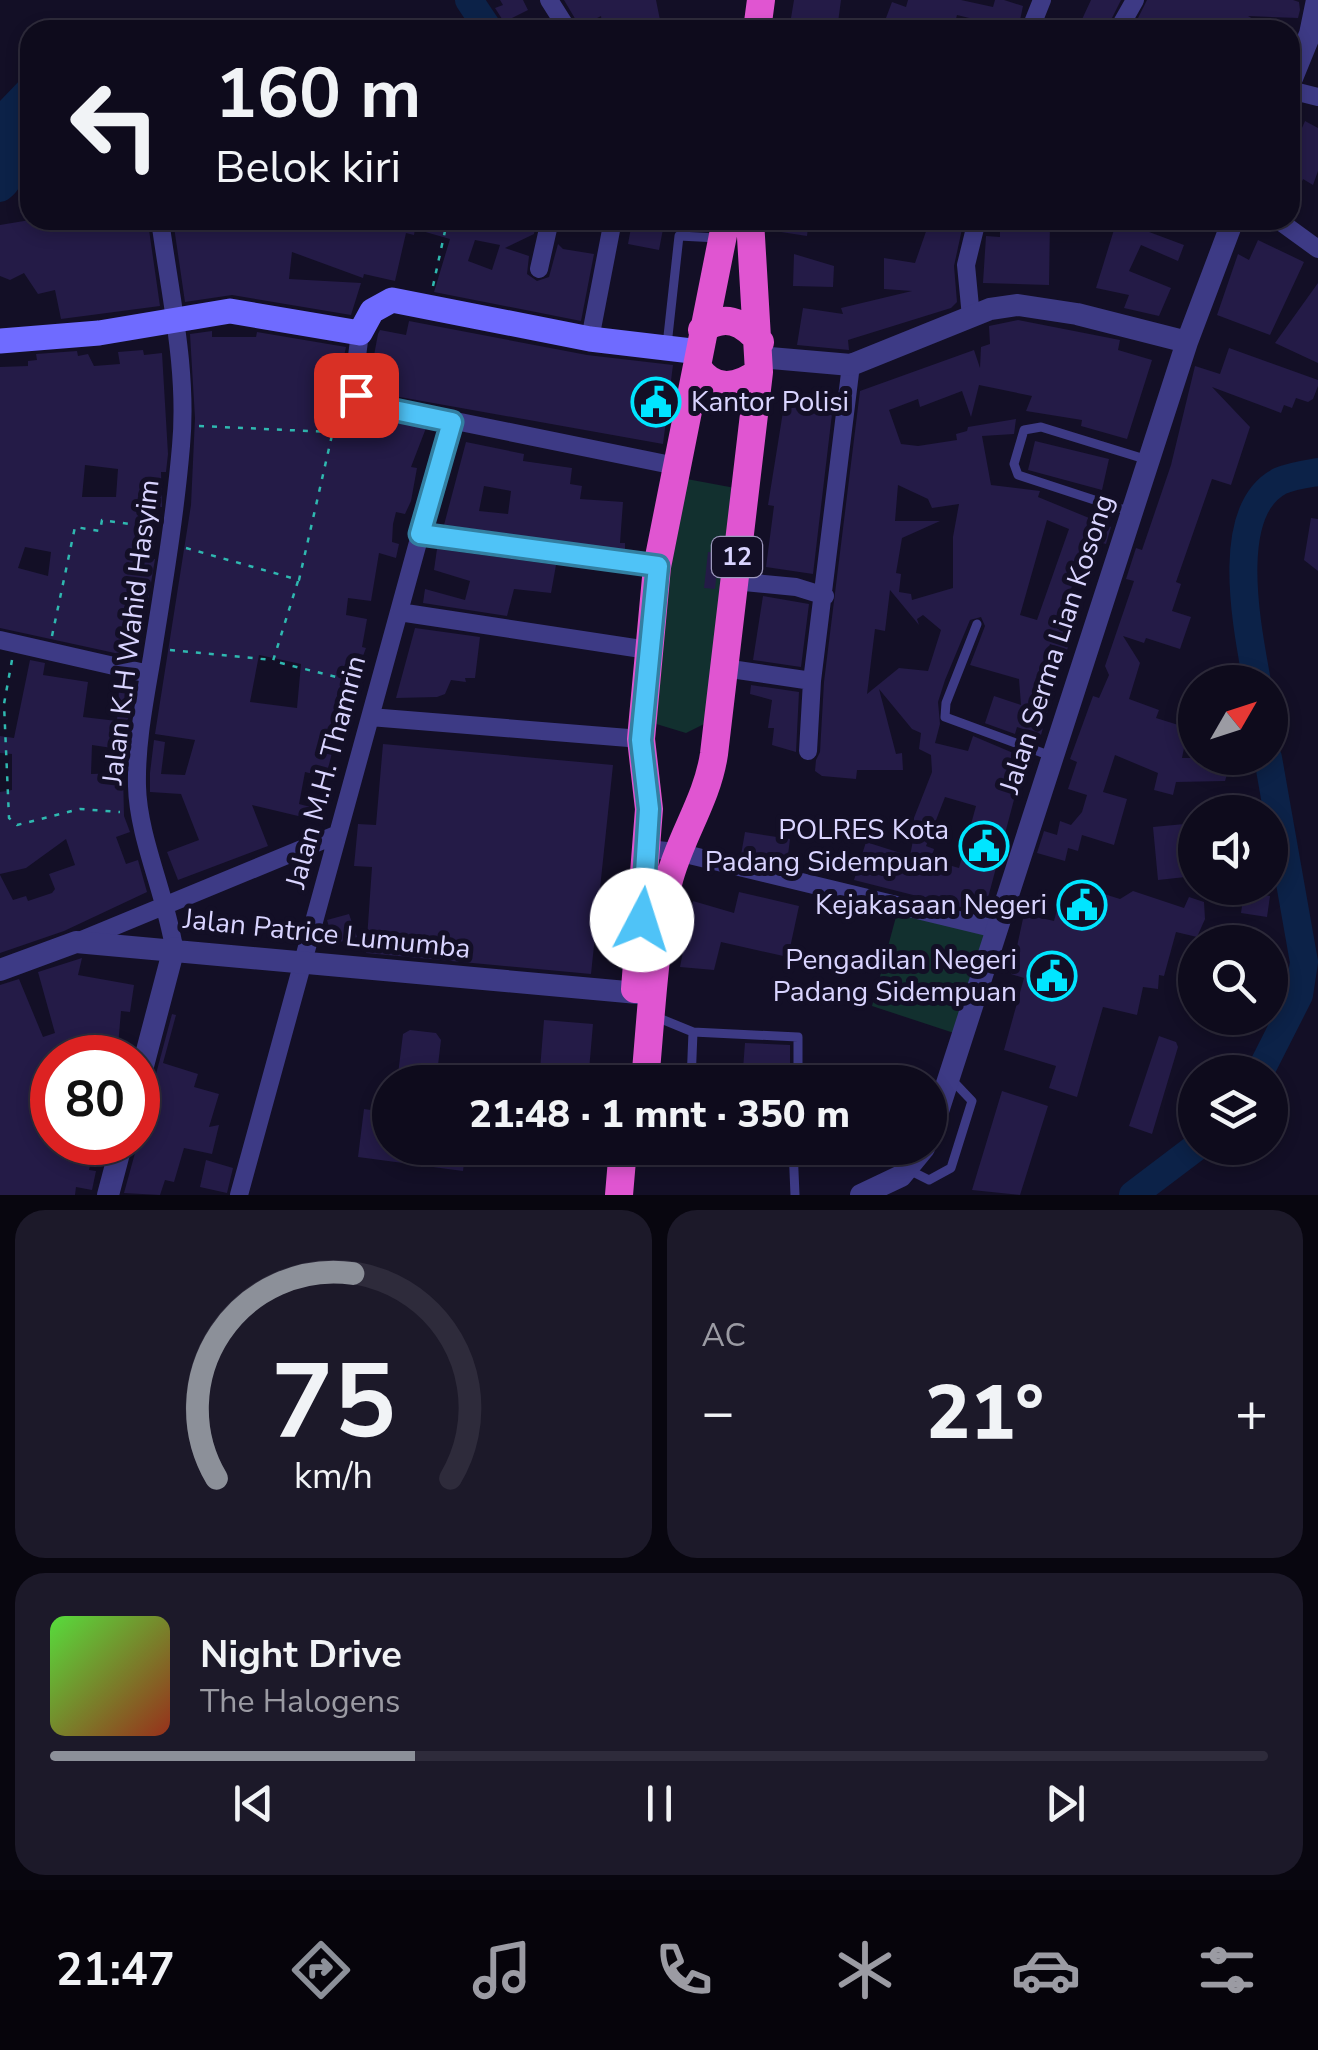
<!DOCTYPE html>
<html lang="id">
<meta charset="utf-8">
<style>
body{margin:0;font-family:"Nunito Sans",sans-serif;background:#1c1929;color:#f1f3f6;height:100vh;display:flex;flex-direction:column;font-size:38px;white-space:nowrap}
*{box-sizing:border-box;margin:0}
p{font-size:32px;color:#9b9ba3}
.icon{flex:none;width:55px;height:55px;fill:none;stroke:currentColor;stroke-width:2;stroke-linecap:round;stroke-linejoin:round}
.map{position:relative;height:1195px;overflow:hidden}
.sheet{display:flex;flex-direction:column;gap:15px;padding:15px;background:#08060f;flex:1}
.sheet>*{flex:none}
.banner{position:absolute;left:20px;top:20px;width:1280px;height:210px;border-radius:30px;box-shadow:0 5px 15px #0003,0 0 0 2px #2e2b3b;background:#0e0b1c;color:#f1f3f6;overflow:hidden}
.needle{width:65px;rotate:51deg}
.buttons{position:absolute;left:1178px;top:665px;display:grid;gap:20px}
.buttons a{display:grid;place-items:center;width:110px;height:110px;border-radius:50%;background:#0e0b1c;box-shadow:0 5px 15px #0003,0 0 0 2px #2e2b3b;font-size:50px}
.speed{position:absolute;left:30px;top:1035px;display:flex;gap:20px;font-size:50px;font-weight:700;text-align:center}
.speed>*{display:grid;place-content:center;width:130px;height:130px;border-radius:50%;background:#0e0b1c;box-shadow:0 5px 15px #0003,0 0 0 2px #2e2b3b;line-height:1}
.speed .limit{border:15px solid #d22;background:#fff;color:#111}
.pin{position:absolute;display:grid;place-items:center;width:85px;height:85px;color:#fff;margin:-42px;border-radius:20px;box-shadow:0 5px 15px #0006}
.me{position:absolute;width:110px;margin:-55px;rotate:5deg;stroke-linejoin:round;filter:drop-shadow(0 0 8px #0008)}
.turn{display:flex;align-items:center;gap:35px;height:210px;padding:0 30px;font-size:45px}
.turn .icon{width:130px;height:130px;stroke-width:2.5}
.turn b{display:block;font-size:70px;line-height:85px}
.big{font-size:75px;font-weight:800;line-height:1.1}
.sheet .widget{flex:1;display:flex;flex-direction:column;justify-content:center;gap:15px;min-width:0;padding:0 35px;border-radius:30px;background:#1c1929}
.sheet .dial{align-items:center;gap:0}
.dial svg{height:260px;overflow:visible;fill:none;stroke:#2e2b3b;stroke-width:7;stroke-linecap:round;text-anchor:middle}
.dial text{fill:#f1f3f6;stroke:none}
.song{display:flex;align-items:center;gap:30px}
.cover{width:120px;height:120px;border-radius:15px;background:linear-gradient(135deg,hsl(110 70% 55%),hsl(10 70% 35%))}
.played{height:10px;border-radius:5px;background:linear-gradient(90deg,#8c9099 30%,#2e2b3b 30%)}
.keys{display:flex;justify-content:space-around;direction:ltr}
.heat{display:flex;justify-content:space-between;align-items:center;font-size:55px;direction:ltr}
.sheet .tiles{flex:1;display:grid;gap:15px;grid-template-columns:1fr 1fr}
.widget:last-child{grid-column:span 2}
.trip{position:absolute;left:372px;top:1065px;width:575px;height:100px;border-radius:50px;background:#0e0b1c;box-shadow:0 5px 15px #0003,0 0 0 2px #2e2b3b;font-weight:800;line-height:100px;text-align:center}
.dock{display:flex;height:160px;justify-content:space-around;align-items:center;background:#06040b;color:#9b9ba3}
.dock .icon{width:70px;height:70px}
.dock .selected{color:#8c9099}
.dock b{font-size:45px;color:#f1f3f6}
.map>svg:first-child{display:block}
.green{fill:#12302f}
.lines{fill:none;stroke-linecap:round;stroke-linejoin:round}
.river{stroke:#0c2248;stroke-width:28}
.building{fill:#241b47;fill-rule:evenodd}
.path{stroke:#2fb8b0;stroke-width:2.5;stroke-dasharray:5 8;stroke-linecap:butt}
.service{stroke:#3d3a85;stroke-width:9}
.minor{stroke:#3d3a85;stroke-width:18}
.tertiary{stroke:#3d3a85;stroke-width:22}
.secondary{stroke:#6f6bff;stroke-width:25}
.trunk{stroke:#e055d1;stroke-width:28}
.route-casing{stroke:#337fa1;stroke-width:25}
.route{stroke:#4fc3f7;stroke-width:18}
.labels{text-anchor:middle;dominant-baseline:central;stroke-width:10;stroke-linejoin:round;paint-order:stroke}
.shield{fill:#130f26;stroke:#9e99be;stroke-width:2.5}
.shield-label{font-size:25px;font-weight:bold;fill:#d9d4ff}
.poi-label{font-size:28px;fill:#d9d4ff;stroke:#130f26;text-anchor:end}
.street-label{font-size:28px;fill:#d9d4ff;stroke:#130f26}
</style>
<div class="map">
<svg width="1318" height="1195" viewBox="0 0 1318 1195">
<rect width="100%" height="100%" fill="#130f26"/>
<path class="green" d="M 676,477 L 735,488 L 708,722 L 686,733 L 653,723 Z
M 897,913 L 985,935 L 957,1034 L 872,1006 Z"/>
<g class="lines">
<path class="river" d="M 469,0 L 489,30
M 0,188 C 22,172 7,139 6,115 L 30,90
M 1257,682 C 1248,631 1222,511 1280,481 C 1291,476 1306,474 1318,472
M 1260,1072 L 1299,995 L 1304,962 L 1268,758
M 1133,1195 L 1195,1148"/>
</g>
<path class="building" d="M 500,0 L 523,0 L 528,10 L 504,22 L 495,8 L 503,5 Z
M 564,0 L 656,0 L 660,20 L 636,26 L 636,30 L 603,30 L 601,16 L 580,27 Z
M 794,0 L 841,0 L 837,30 L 789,30 Z
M 908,0 L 961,0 L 993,7 L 995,0 L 1004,0 L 1023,6 L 1018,30 L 957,15 L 953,30 L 916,30 L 886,18 L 892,2 L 906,7 Z
M 1091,0 L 1121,0 L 1106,30 L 1077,30 Z
M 1147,0 L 1293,0 L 1299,2 L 1300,10 L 1298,18 L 1248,16 L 1272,30 L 1132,30 Z
M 1305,121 L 1318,128 L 1318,171 L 1313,185 L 1303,179 L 1290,209 L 1290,156 Z
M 30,220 L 148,223 L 160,306 L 61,319 L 55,290 L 38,294 L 24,273 L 10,280 L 0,276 L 0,225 Z
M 173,220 L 537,220 L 534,234 L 505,248 L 529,256 L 527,274 L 537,281 L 549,277 L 558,244 L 563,249 L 594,254 L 581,321 L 434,292 L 450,239 L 415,229 L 414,235 L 406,233 L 395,281 L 364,274 L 363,278 L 292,252 L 289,279 L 361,283 L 351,315 L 232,295 L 185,302 ZM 475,240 L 500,245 L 492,270 L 468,261 Z
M 659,220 L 702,220 L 701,229 L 663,229 L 659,250 L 628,244 L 632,222 L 659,227 Z
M 768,220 L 809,220 L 807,236 L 768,230 Z
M 930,220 L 954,220 L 952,227 L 962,229 L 954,266 L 957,302 L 951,308 L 848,340 L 849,350 L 797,345 L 803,308 L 843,314 L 841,308 L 912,291 L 884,289 L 884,258 L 915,263 Z
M 1000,220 L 1050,220 L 1049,285 L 983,283 L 986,236 L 1000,237 Z
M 1117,220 L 1184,245 L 1178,261 L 1141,245 L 1129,271 L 1171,288 L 1159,316 L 1124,308 L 1129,295 L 1096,288 Z
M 1258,240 L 1304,262 L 1270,335 L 1217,315 L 1238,254 L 1249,260 Z
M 794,254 L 834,266 L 833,287 L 793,286 Z
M 1318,283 L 1318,363 L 1275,343 Z
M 1018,320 L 1120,340 L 1118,350 L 1152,360 L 1127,439 L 1081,426 L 1082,420 L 1026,411 L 1032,396 L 979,385 L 971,417 L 962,391 L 920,407 L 918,399 L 889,410 L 901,444 L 918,446 L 957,440 L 956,434 L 967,431 L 968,427 L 1016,419 L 1014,434 L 982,436 L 991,485 L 1040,491 L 1038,497 L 1111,527 L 1106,544 L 1086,538 L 1078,557 L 1088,565 L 1081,588 L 1072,586 L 1059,630 L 1072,635 L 1067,650 L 1050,644 L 1043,666 L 1048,668 L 1042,700 L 1050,702 L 1041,735 L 1017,727 L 1015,734 L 979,721 L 985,723 L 994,696 L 1021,705 L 1019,679 L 970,665 L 985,626 L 981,617 L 970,620 L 945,680 L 938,702 L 940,724 L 935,743 L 968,751 L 973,736 L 1025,758 L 984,913 L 854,880 L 866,842 L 910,856 L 915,830 L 910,828 L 932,772 L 931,755 L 919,749 L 921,733 L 912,729 L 879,689 L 896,754 L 902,753 L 903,770 L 857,770 L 856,779 L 822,776 L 815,771 L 816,760 L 820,752 L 824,682 L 860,391 L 974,350 L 980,368 L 981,347 L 990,344 L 989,326 ZM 898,485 L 928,499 L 932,508 L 959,504 L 953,537 L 953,588 L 912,600 L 911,594 L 899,592 L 901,574 L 896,573 L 902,538 L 940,521 L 895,521 ZM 1047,520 L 1069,529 L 1037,620 L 1020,615 ZM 890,590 L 919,625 L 917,619 L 923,615 L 941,630 L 928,671 L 899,668 L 867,694 L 875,629 L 885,631 ZM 945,797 L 976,806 L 959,868 L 931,860 L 934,849 L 926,846 Z
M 409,321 L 587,355 L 673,365 L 663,444 L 394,396 L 395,386 L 369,382 L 378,334 L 380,330 L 406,335 Z
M 212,331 L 212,337 L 256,337 L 257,332 L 346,347 L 332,412 L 426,428 L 411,467 L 417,468 L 411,501 L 405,514 L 396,512 L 393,524 L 392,542 L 399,544 L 396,558 L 379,553 L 371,601 L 348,598 L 346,615 L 367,619 L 362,647 L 366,648 L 347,698 L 356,699 L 352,722 L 340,720 L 326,777 L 305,772 L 299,804 L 318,809 L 315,820 L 252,805 L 268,846 L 178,880 L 167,852 L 199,840 L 181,794 L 150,792 L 150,773 L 154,740 L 165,742 L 161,774 L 185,775 L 195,740 L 155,734 L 191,505 L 195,418 L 190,334 ZM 259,655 L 301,664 L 297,708 L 250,702 Z
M 1229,348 L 1318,380 L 1318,386 L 1313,399 L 1308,402 L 1296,398 L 1292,408 L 1284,405 L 1281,413 L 1212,387 L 1250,427 L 1231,485 L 1212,479 L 1176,582 L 1181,584 L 1172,611 L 1191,617 L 1180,649 L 1146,638 L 1144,643 L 1123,636 L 1140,663 L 1129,699 L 1159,710 L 1156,718 L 1188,728 L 1182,758 L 1238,758 L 1241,770 L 1229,768 L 1225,781 L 1176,782 L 1173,795 L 1154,790 L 1158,773 L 1115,755 L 1103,792 L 1127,799 L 1114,845 L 1082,835 L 1078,851 L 1068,848 L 1065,861 L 1037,853 L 1044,831 L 1057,835 L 1060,821 L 1071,825 L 1082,812 L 1087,795 L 1068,789 L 1077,762 L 1070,759 L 1093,696 L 1099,698 L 1109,675 L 1105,666 L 1134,581 L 1126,579 L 1136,548 L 1142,550 L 1171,465 L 1195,366 L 1220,374 Z
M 143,350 L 144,355 L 162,353 L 168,454 L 166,472 L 161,472 L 162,507 L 154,507 L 151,559 L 155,559 L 148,601 L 133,600 L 124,655 L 0,628 L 0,367 L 28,366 L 28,361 L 37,360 L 36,354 L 77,351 L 78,356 L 88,354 L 94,366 L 120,364 L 118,352 ZM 85,465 L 118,469 L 116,497 L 82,497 ZM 25,547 L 51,552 L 48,576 L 18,568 Z
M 786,393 L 834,397 L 813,574 L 766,567 L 774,506 L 768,505 Z
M 1035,441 L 1109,459 L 1102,490 L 1028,470 Z
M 466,442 L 524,454 L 523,461 L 572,468 L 570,484 L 582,486 L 580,499 L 623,502 L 620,543 L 625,543 L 625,550 L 444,525 ZM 484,486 L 511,491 L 508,514 L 479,511 Z
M 1311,518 L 1318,519 L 1318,571 L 1304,560 Z
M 437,549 L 556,565 L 551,593 L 514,589 L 507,616 L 423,603 L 425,589 L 465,600 L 470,581 L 434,570 Z
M 708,552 L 719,553 L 715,589 L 704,588 Z
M 763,596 L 809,604 L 801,667 L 753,660 Z
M 415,628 L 480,637 L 475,678 L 465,678 L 466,682 L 451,680 L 445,694 L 437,697 L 396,698 Z
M 30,660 L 45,663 L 43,675 L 88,682 L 83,717 L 117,721 L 119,690 L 132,691 L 130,716 L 115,737 L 113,734 L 112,748 L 92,745 L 91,774 L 123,773 L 124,816 L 130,832 L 116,837 L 126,864 L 138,860 L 147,892 L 64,931 L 0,953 L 0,875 L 13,900 L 26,896 L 28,901 L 52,893 L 55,889 L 49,874 L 75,865 L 66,839 L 26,868 L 0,874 L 0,792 L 12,790 L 12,754 L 0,753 L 0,736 L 14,738 Z
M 751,685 L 799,692 L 796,752 L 772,745 L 774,728 L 768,728 L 772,700 L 750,694 Z
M 383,744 L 613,765 L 591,974 L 366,953 L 372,867 L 354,866 L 358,824 L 376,825 Z
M 1195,823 L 1195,876 L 1158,880 L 1153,827 Z
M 745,832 L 790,839 L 787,863 L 741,855 Z
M 1075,885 L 1120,899 L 1133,891 L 1184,908 L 1189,897 L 1204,902 L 1205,919 L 1197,937 L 1176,932 L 1164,976 L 1159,975 L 1158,989 L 1143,987 L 1137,1015 L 1103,1007 L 1077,1097 L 1049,1088 L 1056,1066 L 1004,1050 L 1024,978 L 1011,974 L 1024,914 L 1054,921 L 1062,891 L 1072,894 Z
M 739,892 L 799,906 L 788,957 L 721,942 L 714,970 L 680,967 L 693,901 L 734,913 Z
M 1244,892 L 1270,896 L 1267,917 L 1241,913 Z
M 349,914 L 357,937 L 334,944 L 327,920 Z
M 82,958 L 78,975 L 134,985 L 130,1012 L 121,1011 L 117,1058 L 52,1058 L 52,1142 L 96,1142 L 89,1170 L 96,1171 L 92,1190 L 76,1187 L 75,1195 L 0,1195 L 0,985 L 19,979 L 43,1037 L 55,1033 L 38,972 Z
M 172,1014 L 176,1015 L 163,1063 L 198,1074 L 194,1087 L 219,1094 L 209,1127 L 219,1125 L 212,1154 L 184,1148 L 174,1182 L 165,1180 L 160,1195 L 124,1193 L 138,1142 L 142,1099 L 152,1089 Z
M 544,1020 L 593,1024 L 588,1082 L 539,1082 Z
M 410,1030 L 436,1033 L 441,1040 L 436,1082 L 397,1082 L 403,1034 Z
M 1159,1036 L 1176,1042 L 1178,1047 L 1152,1134 L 1129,1126 Z
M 745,1043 L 790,1045 L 790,1082 L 742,1082 Z
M 1002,1091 L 1048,1106 L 1020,1195 L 972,1190 Z
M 364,1109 L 390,1113 L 390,1148 L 466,1148 L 463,1171 L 358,1157 Z
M 206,1160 L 233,1168 L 227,1193 L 200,1187 Z"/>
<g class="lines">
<path class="path" d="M 433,286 L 445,231
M 199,426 L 331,432
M 186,548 L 299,580 L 340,400
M 298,581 L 273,661 L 364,684
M 52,636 L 75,527 L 100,531 L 102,520 L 156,528
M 170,650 L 272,660
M 12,660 L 4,704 L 9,818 L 17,825 L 80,809 L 120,812"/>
<path class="service" d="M 667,345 L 679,236 L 718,238
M 1128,511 L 1018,475 L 1014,464 L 1024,430 L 1041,427 L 1148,460
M 977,624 L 946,703 L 945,717 L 1051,756
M 654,1016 L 693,1032 L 691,1082
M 693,1032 L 798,1037 L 798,1082
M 793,1148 L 795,1195
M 639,1156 L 682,1148
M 909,1170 L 929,1180 L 951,1168 L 972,1101 L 952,1080"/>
<path class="minor" d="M 549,0 L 568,30
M 1030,30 L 1042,0
M 1118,30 L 1135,0
M 1290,90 L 1318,97
M 160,220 C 170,295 188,371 181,446 C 175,517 163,587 152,657 C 145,699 136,743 137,786 C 138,837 166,895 174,948
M 1278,220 L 1318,249
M 539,269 L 550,220
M 971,317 L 966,265 L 977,220
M 360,333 L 353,387 L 362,402 L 676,466
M 590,339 L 613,220
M 421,534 L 657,567
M 734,581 L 796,587 L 825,596
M 399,612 L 648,650
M 0,640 L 149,674
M 724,668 L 812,681
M 370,717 L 641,739
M 808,751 L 812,681 L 851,365
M 647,849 L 677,852 L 996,929
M 79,941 L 338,834
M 239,1195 L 451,422"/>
<path class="tertiary" d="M 1290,83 L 1310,34 L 1317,0
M 760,357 L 851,365 L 990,309 L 1018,305 L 1077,314 L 1187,342
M 0,970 L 76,942 L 649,994
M 138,1085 L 174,948
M 930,1136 L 1187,342 L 1233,220
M 108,1195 L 122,1142
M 861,1195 L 901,1176 L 924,1148"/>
<path class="secondary" d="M 0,341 L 99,333 L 230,311 L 360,333 L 372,311 L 392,300 L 590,339 L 700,352"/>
<path class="trunk" d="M 757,30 L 761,0
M 702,330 C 725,313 743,322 760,342
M 698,368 C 714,392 738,388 759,372
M 635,989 L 649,809 L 641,739 L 657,567 L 726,220
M 645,1082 C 651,1017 654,948 668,884 C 679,838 707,801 714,754 L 759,372 L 750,220
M 619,1195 L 623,1148"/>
</g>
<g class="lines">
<g class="route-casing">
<path id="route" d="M 356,395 L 375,406 L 452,422 L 420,534 L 658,566 L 641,740 L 649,809 L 642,920"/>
</g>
<use href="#route" class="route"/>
</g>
<defs>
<g id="civic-ring" transform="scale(2.5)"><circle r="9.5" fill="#130f26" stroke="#00e5ff" stroke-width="1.5"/><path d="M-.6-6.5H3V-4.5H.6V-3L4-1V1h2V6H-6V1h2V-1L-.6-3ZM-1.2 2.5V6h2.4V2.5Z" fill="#00e5ff"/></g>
</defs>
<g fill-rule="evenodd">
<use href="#civic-ring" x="656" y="402"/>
<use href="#civic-ring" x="984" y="846"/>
<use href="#civic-ring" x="1082" y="905"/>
<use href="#civic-ring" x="1052" y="976"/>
</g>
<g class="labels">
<rect class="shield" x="712" y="537" width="50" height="40" rx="8"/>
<g class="shield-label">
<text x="737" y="557">12</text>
</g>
<g class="poi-label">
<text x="691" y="402" text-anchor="start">Kantor Polisi</text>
<text x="949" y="830">POLRES Kota<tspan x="949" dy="32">Padang Sidempuan</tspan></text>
<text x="1047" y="905">Kejakasaan Negeri</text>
<text x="1017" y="960">Pengadilan Negeri<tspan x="1017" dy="32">Padang Sidempuan</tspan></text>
</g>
<g class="street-label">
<text transform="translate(131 632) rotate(-83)">Jalan K.H Wahid Hasyim</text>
<text transform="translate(1057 644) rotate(-72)">Jalan Serma Lian Kosong</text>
<text transform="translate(326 772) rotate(-75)">Jalan M.H. Thamrin</text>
<text transform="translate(327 934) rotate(6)">Jalan Patrice Lumumba</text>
</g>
</g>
</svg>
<div class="buttons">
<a><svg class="needle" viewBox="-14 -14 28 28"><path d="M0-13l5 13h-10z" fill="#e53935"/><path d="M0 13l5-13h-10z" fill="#9b9ba3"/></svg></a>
<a><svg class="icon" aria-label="sound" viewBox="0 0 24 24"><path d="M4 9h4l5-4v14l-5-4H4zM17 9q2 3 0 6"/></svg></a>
<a><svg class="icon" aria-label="search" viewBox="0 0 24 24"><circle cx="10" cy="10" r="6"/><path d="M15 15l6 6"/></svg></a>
<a><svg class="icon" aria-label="layers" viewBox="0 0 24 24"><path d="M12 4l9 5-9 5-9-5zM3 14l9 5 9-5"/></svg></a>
</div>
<div class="speed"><div class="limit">80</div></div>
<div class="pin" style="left:356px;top:395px;background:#d93025"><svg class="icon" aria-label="arrive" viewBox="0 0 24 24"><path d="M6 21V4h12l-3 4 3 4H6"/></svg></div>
<svg class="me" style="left:642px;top:920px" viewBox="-20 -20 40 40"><circle r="19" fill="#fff"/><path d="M0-13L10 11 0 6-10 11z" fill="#4fc3f7"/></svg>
<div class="trip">21:48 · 1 mnt · 350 m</div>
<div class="banner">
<div class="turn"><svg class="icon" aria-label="left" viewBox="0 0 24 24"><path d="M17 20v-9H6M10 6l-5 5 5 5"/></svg><div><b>160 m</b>Belok kiri</div></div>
</div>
</div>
<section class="sheet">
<div class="tiles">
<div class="widget dial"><svg viewBox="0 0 100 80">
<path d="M14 69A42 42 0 1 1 86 69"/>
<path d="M14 69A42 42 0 0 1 56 6" stroke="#8c9099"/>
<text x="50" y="56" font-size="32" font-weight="700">75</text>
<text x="50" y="72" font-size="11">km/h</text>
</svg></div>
<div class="widget"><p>AC</p>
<div class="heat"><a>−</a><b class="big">21°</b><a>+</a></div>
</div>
<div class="widget">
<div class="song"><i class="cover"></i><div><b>Night Drive</b><p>The Halogens</p></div></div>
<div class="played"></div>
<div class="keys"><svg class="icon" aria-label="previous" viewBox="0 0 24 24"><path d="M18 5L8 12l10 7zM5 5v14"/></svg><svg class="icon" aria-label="pause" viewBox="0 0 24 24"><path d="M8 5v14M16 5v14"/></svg><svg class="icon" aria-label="next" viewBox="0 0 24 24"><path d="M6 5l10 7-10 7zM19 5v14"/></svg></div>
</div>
</div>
</section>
<nav class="dock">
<b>21:47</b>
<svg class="icon selected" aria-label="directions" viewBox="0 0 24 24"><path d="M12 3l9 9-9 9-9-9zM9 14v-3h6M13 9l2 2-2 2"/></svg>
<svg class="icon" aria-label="music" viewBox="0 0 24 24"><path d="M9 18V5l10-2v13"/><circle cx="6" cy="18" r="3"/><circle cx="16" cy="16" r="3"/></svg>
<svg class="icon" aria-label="phone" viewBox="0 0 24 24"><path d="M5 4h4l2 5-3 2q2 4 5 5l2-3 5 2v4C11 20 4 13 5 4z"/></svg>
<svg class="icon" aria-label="climate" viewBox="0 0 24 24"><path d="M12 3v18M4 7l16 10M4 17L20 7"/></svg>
<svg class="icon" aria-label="car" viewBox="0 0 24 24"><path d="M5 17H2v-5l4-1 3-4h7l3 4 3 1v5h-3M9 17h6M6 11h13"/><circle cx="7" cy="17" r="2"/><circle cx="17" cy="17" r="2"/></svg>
<svg class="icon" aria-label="filters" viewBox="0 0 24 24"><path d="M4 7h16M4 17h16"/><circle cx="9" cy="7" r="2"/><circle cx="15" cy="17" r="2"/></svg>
</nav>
